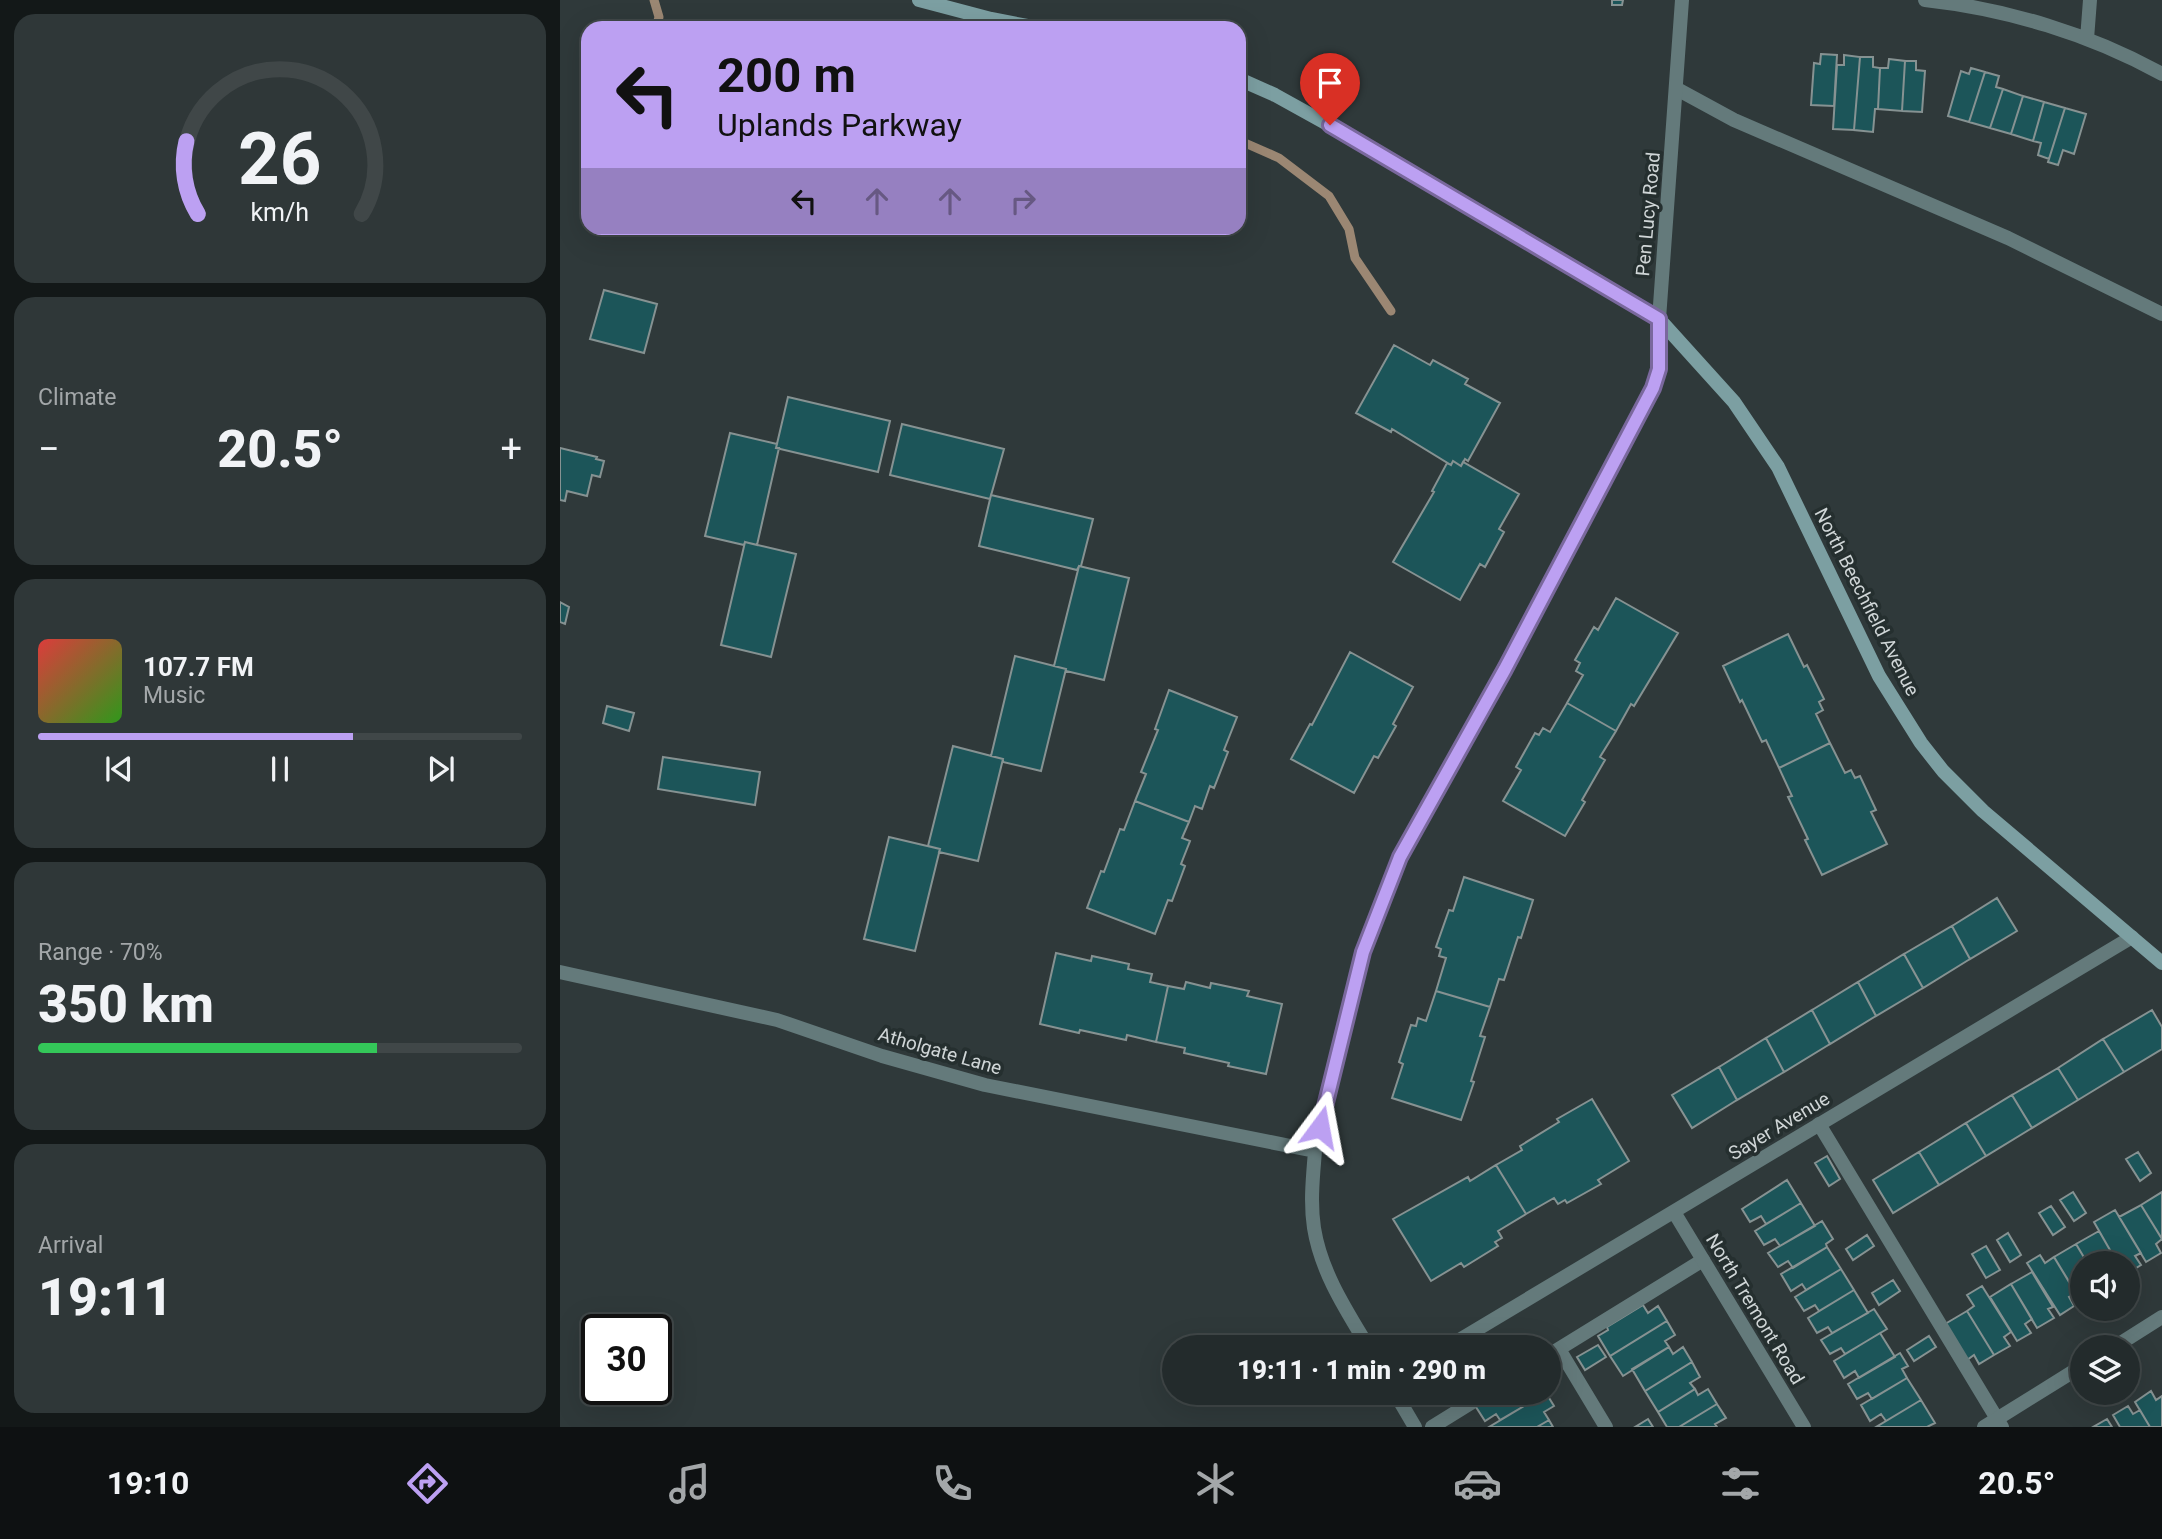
<!DOCTYPE html>
<meta charset="utf-8">
<style>
body{margin:0;font-family:Roboto,sans-serif;background:#2f3738;color:#f1f3f6;height:100vh;display:flex;flex-direction:column;font-size:26px;white-space:nowrap}
*{box-sizing:border-box;margin:0}
p{font-size:23px;color:#a3a7a9}
.icon{flex:none;width:38px;height:38px;fill:none;stroke:currentColor;stroke-width:2;stroke-linecap:round;stroke-linejoin:round}
.map{position:relative;flex:1;overflow:hidden}
.sheet{display:flex;flex-direction:column;gap:14px;padding:14px;background:#131818;width:560px}
.sheet>*{flex:none}
.top-card{position:absolute;left:21px;top:21px;width:665px;height:214px;border-radius:21px;box-shadow:0 7px 28px #0002,0 0 0 2px #404748;background:#bca0f2;color:#111;overflow:hidden}
.tools{position:absolute;left:1510px;top:1251px;display:grid;gap:14px}
.tools a{display:grid;place-items:center;width:70px;height:70px;border-radius:50%;background:#232b2c;box-shadow:0 7px 28px #0002,0 0 0 2px #404748;font-size:35px}
.speed{position:absolute;left:21px;top:1314px;display:flex;gap:14px;font-size:35px;font-weight:700;text-align:center}
.speed>*{display:grid;place-content:center;width:91px;height:91px;border-radius:50%;background:#232b2c;box-shadow:0 7px 28px #0002,0 0 0 2px #404748;line-height:1}
.speed .limit{border:4px solid #111;border-radius:10px;background:#fff;color:#111}
.pin{position:absolute;display:grid;place-items:center;width:60px;height:60px;color:#fff;margin:-72px -30px;border-radius:50% 50% 50% 0;rotate:-45deg;box-shadow:0 0 7px #0007}
.pin .icon{rotate:45deg}
.me{position:absolute;width:77px;margin:-38px;rotate:13deg;stroke-linejoin:round;filter:drop-shadow(0 0 5px #0008)}
.turn{display:flex;align-items:center;gap:24px;height:147px;padding:0 21px;font-size:32px}
.turn .icon{width:91px;height:91px;stroke-width:2.5}
.turn b{display:block;font-size:49px;line-height:60px}
.lanes{display:flex;align-items:center;height:66px;padding:0 21px;background:#0003;justify-content:center;gap:35px;direction:ltr}
.lanes .off{opacity:.35}
.big{font-size:52px;font-weight:800;line-height:1.1}
.sheet .widget{flex:1;display:flex;flex-direction:column;justify-content:center;gap:10px;min-width:0;padding:0 24px;border-radius:21px;background:#2f3738}
.sheet .dial{align-items:center;gap:0}
.dial svg{height:182px;overflow:visible;fill:none;stroke:#404748;stroke-width:7;stroke-linecap:round;text-anchor:middle}
.dial text{fill:#f1f3f6;stroke:none}
.song{display:flex;align-items:center;gap:21px}
.cover{width:84px;height:84px;border-radius:10px;background:linear-gradient(135deg,hsl(0 70% 55%),hsl(110 70% 35%))}
.played{height:7px;border-radius:4px;background:linear-gradient(90deg,#bca0f2 65%,#404748 65%)}
.keys{display:flex;justify-content:space-around;direction:ltr}
.heat{display:flex;justify-content:space-between;align-items:center;font-size:38px;direction:ltr}
.charge{height:10px;border-radius:5px;background:linear-gradient(90deg,#34c759 70%,#404748 0)}
.trip{position:absolute;left:602px;top:1335px;width:399px;height:70px;border-radius:35px;background:#232b2c;box-shadow:0 7px 28px #0002,0 0 0 2px #404748;font-weight:800;line-height:70px;text-align:center}
.menu{display:flex;height:112px;justify-content:space-around;align-items:center;background:#0e1112;color:#a3a7a9}
.menu .icon{width:49px;height:49px}
.menu .selected{color:#bca0f2}
.menu b{font-size:32px;color:#f1f3f6}
main{display:flex;flex:1;min-height:0}
.map>svg:first-child{display:block}
.lines{fill:none;stroke-linecap:round;stroke-linejoin:round}
.stream{stroke:#9b8773;stroke-width:9}
.building{fill:#1c5559;stroke:#869292;stroke-width:2}
.lane{stroke:#647a7b;stroke-width:14}
.street{stroke:#647a7b;stroke-width:14}
.secondary{stroke:#7c9fa2;stroke-width:14}
.route-casing{stroke:#7a689d;stroke-width:18}
.route{stroke:#bca0f2;stroke-width:12}
.labels{text-anchor:middle;dominant-baseline:central;stroke-width:7;stroke-linejoin:round;paint-order:stroke}
.street-label{font-size:19px;fill:#d0d6d7;stroke:#252f2f}
</style>
<main>
<section class="sheet">
<div class="widget dial"><svg viewBox="0 0 100 80">
<path d="M14 69A42 42 0 1 1 86 69"/>
<path d="M14 69A42 42 0 0 1 9 37" stroke="#bca0f2"/>
<text x="50" y="56" font-size="32" font-weight="700">26</text>
<text x="50" y="72" font-size="11">km/h</text>
</svg></div>
<div class="widget"><p>Climate</p>
<div class="heat"><a>−</a><b class="big">20.5°</b><a>+</a></div>
</div>
<div class="widget">
<div class="song"><i class="cover"></i><div><b>107.7 FM</b><p>Music</p></div></div>
<div class="played"></div>
<div class="keys"><svg class="icon" aria-label="previous" viewBox="0 0 24 24"><path d="M18 5L8 12l10 7zM5 5v14"/></svg><svg class="icon" aria-label="pause" viewBox="0 0 24 24"><path d="M8 5v14M16 5v14"/></svg><svg class="icon" aria-label="next" viewBox="0 0 24 24"><path d="M6 5l10 7-10 7zM19 5v14"/></svg></div>
</div>
<div class="widget"><p>Range · 70%</p><b class="big">350 km</b><div class="charge"></div></div>
<div class="widget"><p>Arrival</p><b class="big">19:11</b></div>
</section>
<div class="map">
<svg width="1602" height="1427" viewBox="0 0 1602 1427">
<rect width="100%" height="100%" fill="#2f393a"/>
<g class="lines">
<path class="stream" d="M 94,0 L 99,17 L 96,28
M 679,144 L 685,143 L 719,158 L 769,196 L 789,229 L 795,258 L 831,311"/>
</g>
<path class="building" d="M 1052,0 L 1063,0 L 1062,5 L 1052,5 Z
M 1261,54 L 1277,55 L 1274,106 L 1251,105 L 1254,63 L 1260,64 Z
M 1284,55 L 1300,57 L 1294,130 L 1273,129 L 1277,65 L 1284,65 Z
M 1300,57 L 1313,57 L 1313,67 L 1320,68 L 1318,109 L 1315,109 L 1313,132 L 1294,130 Z
M 1329,59 L 1345,61 L 1342,111 L 1318,109 L 1320,68 L 1328,68 Z
M 1345,61 L 1356,61 L 1356,70 L 1365,71 L 1362,112 L 1342,111 Z
M 1411,68 L 1425,72 L 1409,122 L 1388,116 L 1401,71 L 1409,74 Z
M 1425,72 L 1439,76 L 1436,87 L 1443,89 L 1430,128 L 1409,122 Z
M 1443,89 L 1463,96 L 1451,134 L 1430,128 Z
M 1463,96 L 1484,102 L 1473,141 L 1451,134 Z
M 1484,102 L 1505,108 L 1489,159 L 1478,155 L 1481,143 L 1473,141 Z
M 1505,108 L 1526,114 L 1514,154 L 1503,150 L 1498,165 L 1488,162 Z
M 44,290 L 97,304 L 84,353 L 30,339 Z
M 834,345 L 870,365 L 873,360 L 908,379 L 905,384 L 940,403 L 908,461 L 905,459 L 901,466 L 893,461 L 891,465 L 832,429 L 831,432 L 796,413 Z
M 228,397 L 330,421 L 318,472 L 216,448 Z
M 342,424 L 444,449 L 430,499 L 330,475 Z
M 170,433 L 217,444 L 216,448 L 219,448 L 197,545 L 185,542 L 184,545 L 145,536 Z
M 0,448 L 37,457 L 36,459 L 44,461 L 40,477 L 32,475 L 27,496 L 7,491 L 5,501 L 0,500 Z
M 893,461 L 901,466 L 903,462 L 959,494 L 939,529 L 944,532 L 925,567 L 920,564 L 900,600 L 833,562 L 874,492 L 872,491 L 887,463 L 891,465 Z
M 431,495 L 533,519 L 521,566 L 519,566 L 517,570 L 419,546 Z
M 185,542 L 236,554 L 211,657 L 161,645 Z
M 519,566 L 569,578 L 544,680 L 506,671 L 506,669 L 494,666 Z
M 1056,598 L 1118,633 L 1074,706 L 1071,704 L 1056,731 L 1007,703 L 1023,675 L 1016,671 L 1020,663 L 1015,660 L 1034,627 L 1038,630 Z
M 0,602 L 9,607 L 5,624 L 0,622 Z
M 1228,634 L 1244,667 L 1247,665 L 1264,699 L 1259,702 L 1263,710 L 1256,714 L 1270,743 L 1219,768 L 1206,740 L 1202,742 L 1182,700 L 1180,702 L 1163,666 Z
M 790,652 L 853,687 L 833,724 L 836,726 L 818,758 L 814,756 L 794,793 L 731,759 L 750,724 L 752,725 Z
M 455,656 L 506,669 L 481,771 L 443,762 L 443,759 L 431,756 Z
M 609,690 L 677,717 L 664,750 L 668,752 L 654,788 L 650,786 L 642,809 L 635,806 L 629,822 L 575,801 L 586,774 L 581,772 L 598,730 L 595,729 Z
M 1007,703 L 1056,731 L 1040,757 L 1045,760 L 1022,800 L 1025,802 L 1005,836 L 943,801 L 961,770 L 956,767 L 975,733 L 979,735 L 983,728 L 990,732 Z
M 47,706 L 74,713 L 69,731 L 43,723 Z
M 1270,743 L 1285,773 L 1291,770 L 1295,778 L 1300,776 L 1316,810 L 1311,812 L 1327,844 L 1262,875 L 1245,840 L 1248,839 L 1228,797 L 1232,796 L 1219,768 Z
M 393,746 L 443,759 L 418,861 L 379,852 L 380,849 L 368,846 Z
M 103,757 L 200,772 L 195,805 L 98,789 Z
M 575,801 L 629,822 L 622,838 L 630,841 L 621,864 L 625,866 L 612,901 L 608,900 L 595,934 L 527,908 L 541,871 L 544,872 L 560,829 L 564,830 Z
M 329,837 L 380,849 L 355,951 L 304,939 Z
M 904,877 L 973,900 L 961,938 L 958,937 L 944,980 L 939,979 L 930,1007 L 876,991 L 886,958 L 879,956 L 881,949 L 876,947 L 889,910 L 893,911 Z
M 1437,898 L 1457,931 L 1410,959 L 1392,926 Z
M 1392,926 L 1410,959 L 1363,988 L 1344,954 Z
M 496,953 L 531,961 L 532,956 L 569,964 L 568,969 L 592,974 L 590,982 L 608,986 L 596,1042 L 567,1035 L 566,1040 L 520,1030 L 519,1033 L 480,1024 Z
M 1344,954 L 1363,988 L 1316,1016 L 1298,982 Z
M 626,982 L 650,988 L 651,983 L 689,991 L 687,996 L 722,1004 L 706,1074 L 668,1066 L 669,1063 L 624,1053 L 625,1048 L 596,1042 L 608,986 L 624,989 Z
M 1298,982 L 1316,1016 L 1270,1044 L 1252,1010 Z
M 876,991 L 930,1007 L 920,1036 L 925,1037 L 911,1081 L 914,1082 L 901,1120 L 832,1098 L 843,1064 L 839,1062 L 851,1025 L 856,1026 L 858,1018 L 866,1021 Z
M 1252,1010 L 1270,1044 L 1224,1072 L 1206,1038 Z
M 1592,1010 L 1602,1027 L 1602,1049 L 1564,1072 L 1543,1039 Z
M 1206,1038 L 1224,1072 L 1177,1100 L 1159,1067 Z
M 1543,1039 L 1564,1072 L 1518,1100 L 1498,1068 Z
M 1159,1067 L 1177,1100 L 1132,1128 L 1112,1095 Z
M 1498,1068 L 1518,1100 L 1472,1128 L 1452,1095 Z
M 1452,1095 L 1472,1128 L 1426,1156 L 1406,1123 Z
M 1032,1099 L 1069,1161 L 1038,1180 L 1041,1184 L 1007,1203 L 1005,1200 L 998,1204 L 994,1198 L 966,1214 L 936,1165 L 962,1150 L 960,1146 L 999,1122 L 997,1119 Z
M 1406,1123 L 1426,1156 L 1379,1185 L 1359,1152 Z
M 1359,1152 L 1379,1185 L 1333,1213 L 1313,1180 Z
M 1578,1152 L 1591,1173 L 1580,1181 L 1566,1159 Z
M 1267,1156 L 1280,1179 L 1269,1186 L 1255,1163 Z
M 936,1165 L 966,1214 L 938,1231 L 942,1238 L 935,1242 L 938,1246 L 904,1267 L 901,1263 L 871,1281 L 833,1219 L 908,1177 L 910,1181 Z
M 1227,1180 L 1241,1203 L 1206,1224 L 1201,1216 L 1190,1222 L 1182,1209 Z
M 1513,1192 L 1526,1213 L 1514,1221 L 1500,1200 Z
M 1602,1192 L 1602,1239 L 1581,1205 Z
M 1241,1203 L 1255,1226 L 1220,1246 L 1215,1239 L 1204,1245 L 1195,1231 Z
M 1581,1205 L 1602,1239 L 1596,1244 L 1601,1253 L 1586,1262 L 1559,1217 Z
M 1491,1206 L 1505,1227 L 1493,1235 L 1479,1213 Z
M 1555,1210 L 1581,1253 L 1575,1256 L 1581,1265 L 1568,1273 L 1568,1264 L 1558,1264 L 1534,1222 Z
M 1262,1221 L 1273,1239 L 1266,1244 L 1267,1247 L 1233,1268 L 1228,1261 L 1218,1267 L 1208,1253 Z
M 1539,1231 L 1558,1264 L 1528,1264 L 1516,1244 Z
M 1448,1233 L 1461,1255 L 1450,1262 L 1437,1240 Z
M 1307,1235 L 1314,1246 L 1293,1260 L 1286,1249 Z
M 1516,1244 L 1528,1264 L 1522,1264 L 1522,1301 L 1521,1302 L 1494,1257 Z
M 1426,1246 L 1440,1270 L 1426,1278 L 1412,1254 Z
M 1267,1247 L 1281,1269 L 1246,1290 L 1242,1284 L 1231,1291 L 1221,1274 Z
M 1480,1255 L 1485,1263 L 1494,1257 L 1516,1293 L 1509,1297 L 1514,1306 L 1500,1315 L 1467,1263 Z
M 1281,1269 L 1294,1290 L 1259,1311 L 1255,1305 L 1244,1311 L 1235,1297 Z
M 1472,1272 L 1493,1307 L 1488,1309 L 1494,1318 L 1477,1328 L 1451,1284 Z
M 1333,1280 L 1340,1291 L 1319,1305 L 1312,1293 Z
M 1451,1284 L 1472,1319 L 1465,1324 L 1471,1333 L 1457,1341 L 1430,1297 Z
M 1422,1286 L 1451,1332 L 1444,1337 L 1450,1346 L 1434,1355 L 1407,1311 L 1414,1306 L 1407,1295 Z
M 1294,1290 L 1308,1313 L 1272,1333 L 1268,1327 L 1257,1333 L 1248,1318 Z
M 1083,1305 L 1088,1313 L 1098,1306 L 1107,1321 L 1050,1356 L 1038,1336 L 1048,1330 L 1047,1327 Z
M 1314,1309 L 1327,1329 L 1285,1354 L 1281,1348 L 1270,1354 L 1261,1340 Z
M 1407,1311 L 1434,1355 L 1419,1364 L 1414,1355 L 1407,1360 L 1385,1324 Z
M 1107,1321 L 1115,1335 L 1105,1341 L 1109,1347 L 1063,1376 L 1050,1356 Z
M 1320,1333 L 1335,1357 L 1299,1378 L 1295,1371 L 1284,1378 L 1274,1361 Z
M 1369,1336 L 1376,1347 L 1354,1361 L 1347,1350 Z
M 1038,1345 L 1046,1357 L 1025,1370 L 1017,1357 Z
M 1109,1347 L 1113,1354 L 1123,1347 L 1132,1362 L 1085,1391 L 1072,1369 Z
M 1340,1353 L 1348,1366 L 1342,1369 L 1347,1378 L 1312,1399 L 1308,1393 L 1297,1399 L 1288,1384 Z
M 1132,1362 L 1140,1377 L 1130,1383 L 1135,1389 L 1098,1412 L 1085,1391 Z
M 1347,1378 L 1361,1400 L 1326,1421 L 1321,1414 L 1310,1421 L 1301,1405 Z
M 1135,1389 L 1138,1395 L 1148,1389 L 1157,1404 L 1119,1427 L 1107,1427 L 1098,1412 Z
M 1591,1391 L 1596,1400 L 1602,1396 L 1602,1427 L 1590,1427 L 1575,1402 Z
M 939,1393 L 972,1393 L 976,1399 L 940,1420 L 936,1414 L 925,1421 L 916,1407 Z
M 986,1393 L 994,1406 L 984,1412 L 989,1420 L 977,1427 L 929,1427 Z
M 1361,1400 L 1375,1423 L 1367,1427 L 1316,1427 Z
M 1157,1404 L 1166,1418 L 1155,1424 L 1157,1427 L 1119,1427 Z
M 1568,1406 L 1573,1414 L 1580,1410 L 1590,1427 L 1560,1427 L 1553,1415 Z
M 1088,1419 L 1093,1427 L 1075,1427 Z
M 1547,1419 L 1552,1427 L 1533,1427 Z
M 989,1420 L 993,1427 L 977,1427 Z"/>
<g class="lines">
<path class="lane" d="M 1117,89 L 1174,120 L 1448,238 L 1602,314
M 1259,1124 L 1442,1427
M 999,1349 L 1046,1427
M 989,1355 L 1143,1260
M 872,1427 L 927,1393"/>
<path class="street" d="M 1365,0 C 1447,9 1530,34 1602,74
M 1527,39 L 1530,0
M 0,972 L 217,1020 L 322,1056 L 425,1085 L 755,1151
M 1114,1212 L 1244,1427
M 809,1348 C 786,1310 761,1272 754,1228 C 750,1202 753,1176 755,1151 L 803,952 L 840,857 L 945,669 L 1093,388 L 1099,369 L 1099,319 L 1122,0
M 886,1348 L 1572,937
M 1553,1348 L 1602,1317
M 835,1393 L 855,1427
M 1424,1427 L 1522,1366"/>
<path class="secondary" d="M 359,0 L 431,19 L 478,28
M 679,79 L 715,95 L 789,136 L 1099,319 L 1174,402 L 1218,467 L 1319,676 L 1361,743 L 1383,771 L 1423,811 L 1602,963"/>
</g>
<g class="lines">
<g class="route-casing">
<path id="route" d="M 760,1127 L 803,952 L 840,857 L 945,669 L 1093,388 L 1099,369 L 1099,319 L 770,125"/>
</g>
<use href="#route" class="route"/>
</g>
<g class="labels">
<g class="street-label">
<text transform="translate(1088 214) rotate(-85)">Pen Lucy Road</text>
<text transform="translate(1307 602) rotate(63)">North Beechfield Avenue</text>
<text transform="translate(380 1051) rotate(16)">Atholgate Lane</text>
<text transform="translate(1219 1126) rotate(-31)">Sayer Avenue</text>
<text transform="translate(1195 1309) rotate(59)">North Tremont Road</text>
</g>
</g>
</svg>
<div class="tools">
<a><svg class="icon" aria-label="sound" viewBox="0 0 24 24"><path d="M4 9h4l5-4v14l-5-4H4zM17 9q2 3 0 6"/></svg></a>
<a><svg class="icon" aria-label="layers" viewBox="0 0 24 24"><path d="M12 4l9 5-9 5-9-5zM3 14l9 5 9-5"/></svg></a>
</div>
<div class="speed"><div class="limit">30</div></div>
<div class="pin" style="left:770px;top:125px;background:#d93025"><svg class="icon" aria-label="arrive" viewBox="0 0 24 24"><path d="M6 21V4h12l-3 4 3 4H6"/></svg></div>
<svg class="me" style="left:760px;top:1127px" viewBox="-20 -20 40 40"><path d="M0-17L14 15 0 8-14 15z" fill="#bca0f2" stroke="#fff" stroke-width="4"/></svg>
<div class="trip">19:11 · 1 min · 290 m</div>
<div class="top-card">
<div class="turn"><svg class="icon" aria-label="left" viewBox="0 0 24 24"><path d="M17 20v-9H6M10 6l-5 5 5 5"/></svg><div><b>200 m</b>Uplands Parkway</div></div>
<div class="lanes"><svg class="icon" aria-label="left" viewBox="0 0 24 24"><path d="M17 20v-9H6M10 6l-5 5 5 5"/></svg><svg class="icon off" aria-label="ahead" viewBox="0 0 24 24"><path d="M12 20V5M6 11l6-6 6 6"/></svg><svg class="icon off" aria-label="ahead" viewBox="0 0 24 24"><path d="M12 20V5M6 11l6-6 6 6"/></svg><svg class="icon off" aria-label="right" viewBox="0 0 24 24"><path d="M7 20v-9h11M14 6l5 5-5 5"/></svg></div>
</div>
</div>
</main>
<nav class="menu">
<b>19:10</b>
<svg class="icon selected" aria-label="directions" viewBox="0 0 24 24"><path d="M12 3l9 9-9 9-9-9zM9 14v-3h6M13 9l2 2-2 2"/></svg>
<svg class="icon" aria-label="music" viewBox="0 0 24 24"><path d="M9 18V5l10-2v13"/><circle cx="6" cy="18" r="3"/><circle cx="16" cy="16" r="3"/></svg>
<svg class="icon" aria-label="phone" viewBox="0 0 24 24"><path d="M5 4h4l2 5-3 2q2 4 5 5l2-3 5 2v4C11 20 4 13 5 4z"/></svg>
<svg class="icon" aria-label="climate" viewBox="0 0 24 24"><path d="M12 3v18M4 7l16 10M4 17L20 7"/></svg>
<svg class="icon" aria-label="car" viewBox="0 0 24 24"><path d="M5 17H2v-5l4-1 3-4h7l3 4 3 1v5h-3M9 17h6M6 11h13"/><circle cx="7" cy="17" r="2"/><circle cx="17" cy="17" r="2"/></svg>
<svg class="icon" aria-label="filters" viewBox="0 0 24 24"><path d="M4 7h16M4 17h16"/><circle cx="9" cy="7" r="2"/><circle cx="15" cy="17" r="2"/></svg>
<b>20.5°</b>
</nav>
